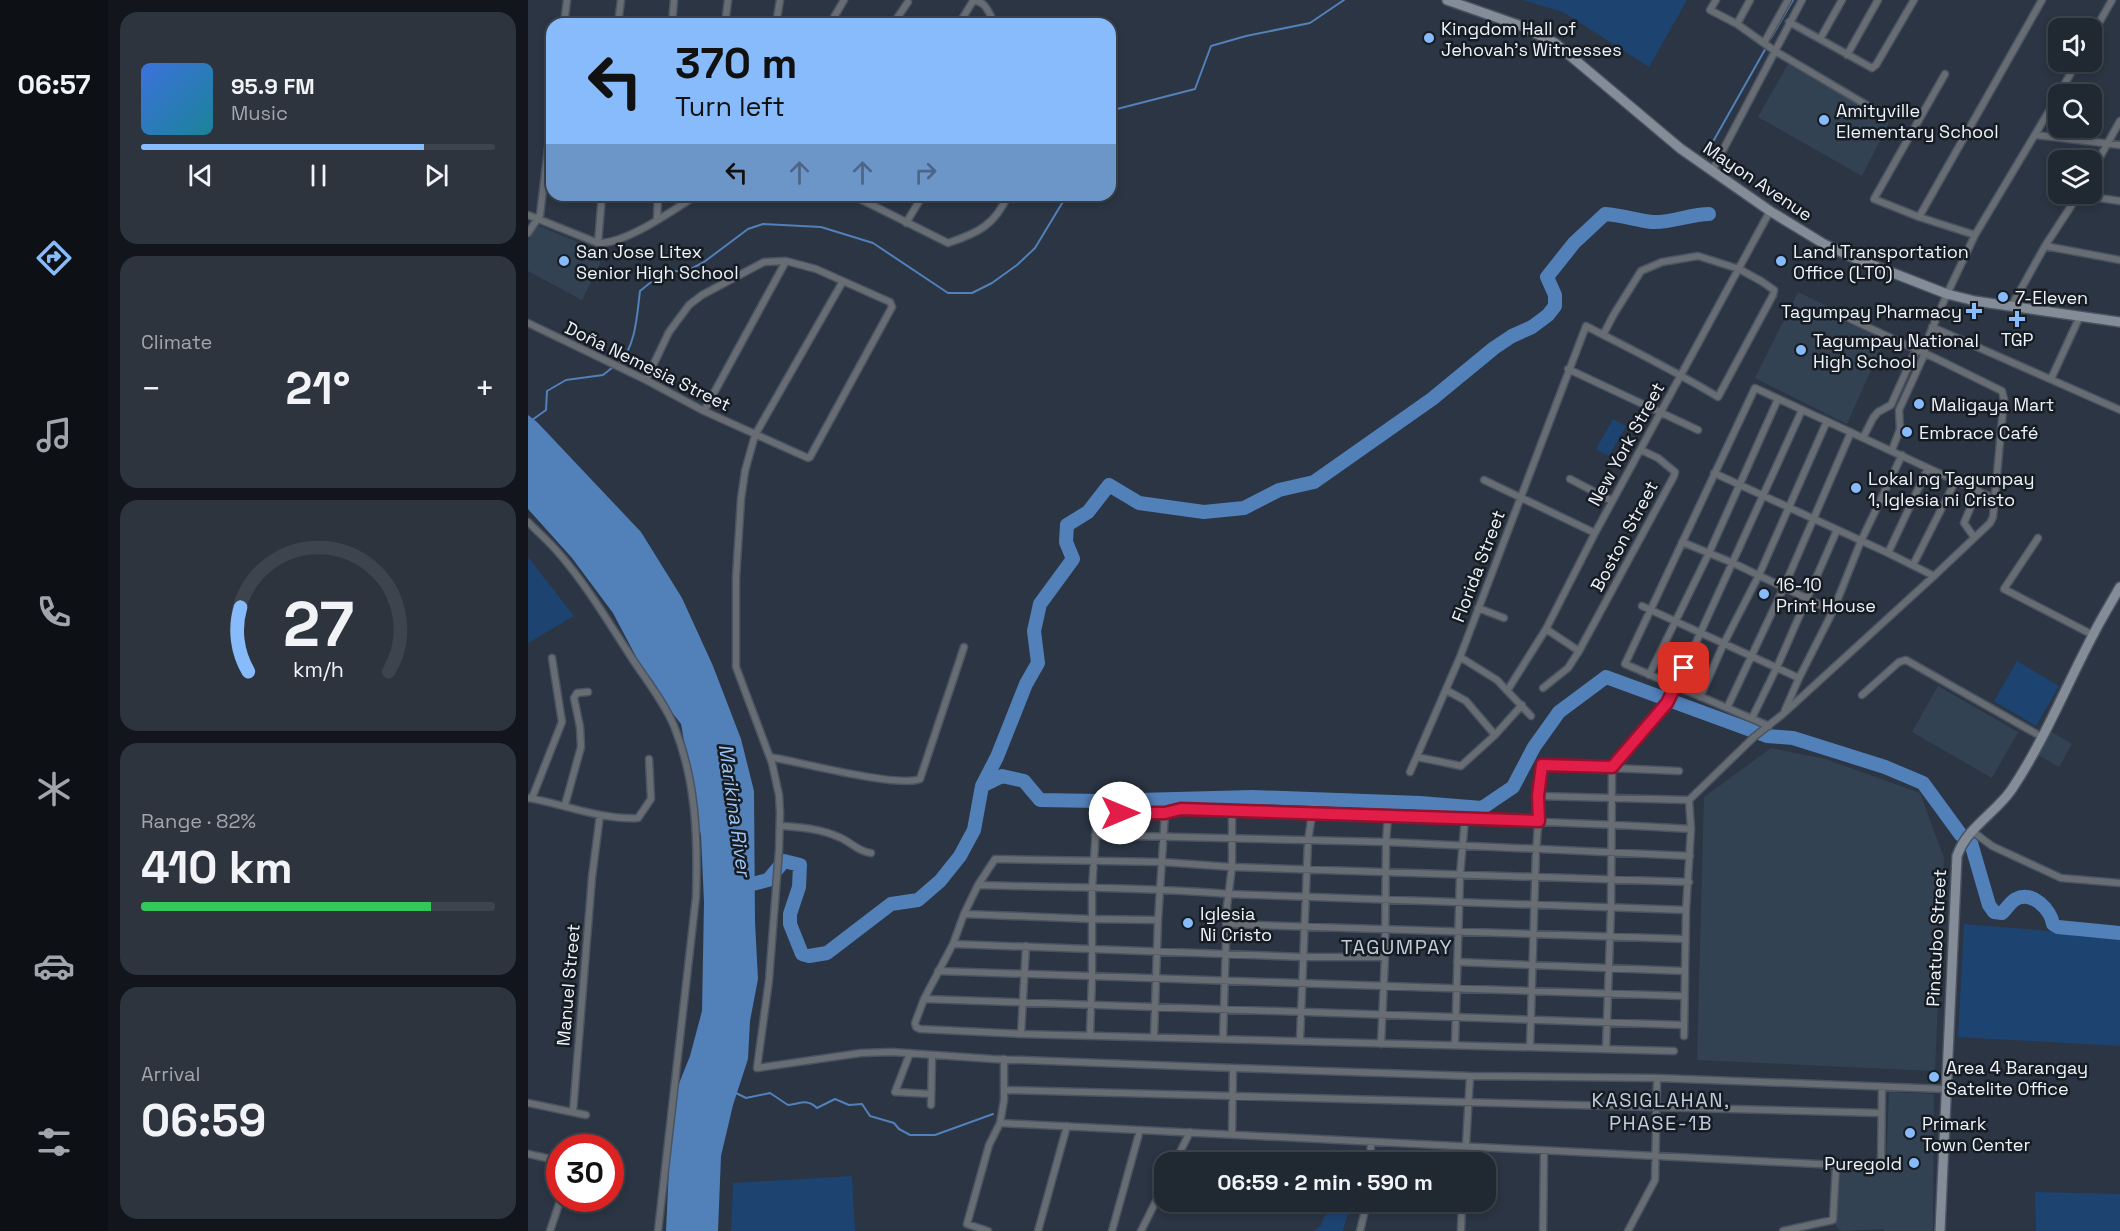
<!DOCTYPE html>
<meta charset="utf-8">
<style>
body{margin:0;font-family:"Space Grotesk",sans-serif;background:#2d343e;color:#f1f3f6;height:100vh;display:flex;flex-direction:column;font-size:22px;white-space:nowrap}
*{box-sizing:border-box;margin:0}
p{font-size:20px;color:#a2a6ac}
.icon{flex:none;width:33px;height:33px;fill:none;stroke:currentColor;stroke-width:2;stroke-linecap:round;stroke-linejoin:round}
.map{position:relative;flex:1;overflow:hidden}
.side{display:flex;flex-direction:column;gap:12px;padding:12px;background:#12161c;width:420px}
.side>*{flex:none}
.hud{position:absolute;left:18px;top:18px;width:570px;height:183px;border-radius:18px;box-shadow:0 3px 9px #0003,0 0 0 2px #3d444d;background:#87bbfb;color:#111;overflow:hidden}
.tools{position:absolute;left:1520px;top:18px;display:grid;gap:12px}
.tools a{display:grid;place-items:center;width:54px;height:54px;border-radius:12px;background:#202832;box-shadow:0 3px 9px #0003,0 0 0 2px #3d444d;font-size:30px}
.speed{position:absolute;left:18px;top:1134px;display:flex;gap:12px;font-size:30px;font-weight:700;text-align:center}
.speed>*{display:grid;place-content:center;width:78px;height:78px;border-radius:50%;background:#202832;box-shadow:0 3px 9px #0003,0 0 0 2px #3d444d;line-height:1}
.speed .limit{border:9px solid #d22;background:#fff;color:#111}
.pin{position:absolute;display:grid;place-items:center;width:51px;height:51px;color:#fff;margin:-26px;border-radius:12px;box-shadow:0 3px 9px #0006}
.me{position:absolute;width:66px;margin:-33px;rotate:90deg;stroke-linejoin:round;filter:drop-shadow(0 0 4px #0008)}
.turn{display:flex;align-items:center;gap:21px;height:126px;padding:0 30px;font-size:27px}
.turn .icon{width:78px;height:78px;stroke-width:2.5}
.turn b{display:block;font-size:42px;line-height:51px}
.lanes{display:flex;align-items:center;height:57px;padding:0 30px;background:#0003;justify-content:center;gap:30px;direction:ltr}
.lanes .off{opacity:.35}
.big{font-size:45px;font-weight:600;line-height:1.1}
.side .widget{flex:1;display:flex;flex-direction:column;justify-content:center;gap:9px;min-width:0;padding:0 21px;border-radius:18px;background:#2d343e}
.side .dial{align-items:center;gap:0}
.dial svg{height:156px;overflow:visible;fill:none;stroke:#3d444d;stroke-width:7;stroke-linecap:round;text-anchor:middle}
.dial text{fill:#f1f3f6;stroke:none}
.song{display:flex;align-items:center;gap:18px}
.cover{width:72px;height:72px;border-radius:9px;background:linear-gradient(135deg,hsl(220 70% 55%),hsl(190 70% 35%))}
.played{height:6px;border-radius:3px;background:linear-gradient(90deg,#87bbfb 80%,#3d444d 80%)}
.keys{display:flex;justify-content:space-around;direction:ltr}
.heat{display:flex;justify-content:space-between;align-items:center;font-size:33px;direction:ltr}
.charge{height:9px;border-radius:4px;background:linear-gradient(90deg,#34c759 82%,#3d444d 0)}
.trip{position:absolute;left:626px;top:1152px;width:342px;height:60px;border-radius:18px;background:#202832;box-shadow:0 3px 9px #0003,0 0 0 2px #3d444d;font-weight:600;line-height:60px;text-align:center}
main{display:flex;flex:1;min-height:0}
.menu{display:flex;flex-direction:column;width:108px;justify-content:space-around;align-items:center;background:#0d1014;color:#a2a6ac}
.menu .icon{width:42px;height:42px}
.menu .active{color:#87bbfb}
.menu b{font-size:27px;color:#f1f3f6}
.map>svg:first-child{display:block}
.built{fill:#334253}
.green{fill:#1d4370}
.water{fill:#5280b9}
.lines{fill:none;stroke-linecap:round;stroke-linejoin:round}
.stream{stroke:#5280b9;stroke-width:2}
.river{stroke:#5280b9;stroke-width:14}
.street-casing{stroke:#4a5361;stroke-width:9}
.secondary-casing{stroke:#4a5361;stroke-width:12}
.street{stroke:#686d74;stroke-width:6}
.secondary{stroke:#848d97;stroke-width:9}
.route-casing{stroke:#92132f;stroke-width:15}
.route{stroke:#e11d48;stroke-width:10}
.poi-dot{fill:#87bbfb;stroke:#171c22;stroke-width:2}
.labels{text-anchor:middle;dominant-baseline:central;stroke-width:5;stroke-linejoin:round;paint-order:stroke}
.poi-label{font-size:18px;fill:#ecf3fc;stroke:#171c22;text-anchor:start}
.street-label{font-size:18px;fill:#ecf3fc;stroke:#171c22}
.water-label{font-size:20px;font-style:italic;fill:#9fc5f4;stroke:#171c22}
.neighbourhood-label{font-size:20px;letter-spacing:1.5px;fill:#bfccdd;stroke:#171c22}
</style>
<main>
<nav class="menu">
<b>06:57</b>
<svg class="icon active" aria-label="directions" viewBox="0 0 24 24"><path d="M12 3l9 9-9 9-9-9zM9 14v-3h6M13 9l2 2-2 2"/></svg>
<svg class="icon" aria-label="music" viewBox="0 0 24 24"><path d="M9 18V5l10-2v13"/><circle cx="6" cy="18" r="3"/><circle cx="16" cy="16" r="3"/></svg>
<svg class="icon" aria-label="phone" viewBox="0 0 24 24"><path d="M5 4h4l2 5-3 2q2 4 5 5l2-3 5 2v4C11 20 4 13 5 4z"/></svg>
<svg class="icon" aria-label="climate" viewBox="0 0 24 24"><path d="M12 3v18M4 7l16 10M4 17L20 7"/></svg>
<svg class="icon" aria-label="car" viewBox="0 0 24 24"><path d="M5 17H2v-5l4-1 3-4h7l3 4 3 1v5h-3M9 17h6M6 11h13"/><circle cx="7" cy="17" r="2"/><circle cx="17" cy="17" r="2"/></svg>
<svg class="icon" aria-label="filters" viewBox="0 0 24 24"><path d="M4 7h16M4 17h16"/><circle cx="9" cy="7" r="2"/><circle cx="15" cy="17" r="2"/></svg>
</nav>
<section class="side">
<div class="widget">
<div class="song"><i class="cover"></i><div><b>95.9 FM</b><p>Music</p></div></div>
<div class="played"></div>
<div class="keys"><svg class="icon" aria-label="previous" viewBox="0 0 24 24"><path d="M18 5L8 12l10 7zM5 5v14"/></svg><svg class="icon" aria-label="pause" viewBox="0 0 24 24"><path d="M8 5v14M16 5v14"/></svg><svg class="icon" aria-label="next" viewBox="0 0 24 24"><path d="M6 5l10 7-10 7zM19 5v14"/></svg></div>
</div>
<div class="widget"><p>Climate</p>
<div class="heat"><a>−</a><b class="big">21°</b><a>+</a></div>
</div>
<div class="widget dial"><svg viewBox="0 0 100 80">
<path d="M14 69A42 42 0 1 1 86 69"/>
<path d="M14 69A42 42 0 0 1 10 36" stroke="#87bbfb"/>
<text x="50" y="56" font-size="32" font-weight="700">27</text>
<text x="50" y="72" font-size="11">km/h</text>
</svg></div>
<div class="widget"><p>Range · 82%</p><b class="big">410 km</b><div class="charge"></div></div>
<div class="widget"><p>Arrival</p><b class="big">06:59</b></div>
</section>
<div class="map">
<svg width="1592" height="1231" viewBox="0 0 1592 1231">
<rect width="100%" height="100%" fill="#2b3543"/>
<path class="built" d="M 1260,64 L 1361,123 L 1334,176 L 1230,117 Z
M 9,225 L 75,253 L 70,269 L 54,300 L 0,271 L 0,240 Z
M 1270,292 L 1320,316 L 1318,323 L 1357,339 L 1319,424 L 1227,378 Z
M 1410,686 L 1490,732 L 1464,778 L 1384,732 Z
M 1524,732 L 1544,744 L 1531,767 L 1510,755 Z
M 1243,748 L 1297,759 L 1392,793 L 1416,858 L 1407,1071 L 1169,1060 L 1176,797 Z
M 1361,1092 L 1406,1094 L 1405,1231 L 1356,1231 L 1355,1229 L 1313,1231 L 1308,1227 L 1311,1171 L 1358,1172 Z"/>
<path class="green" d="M 995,0 L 1159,0 L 1121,67 L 1035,12 Z
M 1085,419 L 1098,426 L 1081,456 L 1068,449 Z
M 0,557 L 46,616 L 0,643 Z
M 1489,661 L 1531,686 L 1508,726 L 1466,701 Z
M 1436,924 L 1592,937 L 1592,1046 L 1430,1037 Z
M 324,1176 L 327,1231 L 203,1231 L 205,1183 Z
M 1507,1192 L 1592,1194 L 1592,1231 L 1508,1231 Z
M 819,1205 L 822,1206 L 815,1231 L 786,1231 L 793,1225 L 797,1215 Z"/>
<path class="water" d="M 0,415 L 9,422 L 113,532 L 154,598 L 185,666 L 213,739 L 226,791 L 227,922 L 230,979 L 222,1021 L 220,1059 L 205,1105 L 193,1156 L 190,1231 L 138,1231 L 142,1146 L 148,1091 L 162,1056 L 174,1011 L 176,902 L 173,836 L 153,724 L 124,687 L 85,613 L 44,558 L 0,509 Z"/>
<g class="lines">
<path class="stream" d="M 1243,38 L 1265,0
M 582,113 L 585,110 L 667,89 L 683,46 L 718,36 L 782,23 L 816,0
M 1178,154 L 1239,46
M 90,364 C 108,348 109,314 112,291 L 128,278 L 147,271 L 159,271 L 176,262 L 220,229 L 235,224 L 293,227 L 345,243 L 420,293 L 444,293 L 464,283 L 489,265 L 507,248 L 539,195
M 0,423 L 18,410 L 19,391 L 38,380 L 75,375 L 85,367
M 208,1093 L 218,1098 L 242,1093 L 260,1105 C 272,1104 279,1098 289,1108 L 307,1099 L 321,1105 L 334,1104 L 342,1116 L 366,1123 L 371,1129 L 382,1135 L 407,1135 L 465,1114"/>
<path class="river" d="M 454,786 L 474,776 L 496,781 L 512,800 L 571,801 L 725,797 L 892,803 L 954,808 L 985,787 L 1006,747 L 1031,712 L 1078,677 L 1239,736 L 1265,738 L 1357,767 L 1395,783 L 1433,835
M 1443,843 L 1461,905 L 1466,912 L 1474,913 C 1479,909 1482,902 1488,899 C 1504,890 1523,910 1525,924 L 1530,927 L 1592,933
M 209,885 L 217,886 L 240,880 L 256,861 L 272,865 L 271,887 L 262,914 L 262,924 L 274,954 L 281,956 L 299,953 L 363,904 L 390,900 L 412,881 L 432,856 L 446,830 L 454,786 L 469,757 L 498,684 L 510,663 L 506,631 L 512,604 L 545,559 L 538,542 L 539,525 L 560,512 L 581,485 L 611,503 L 676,512 L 716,508 L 751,490 L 786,482 L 904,399 L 966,348 L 984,336 L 1004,327 L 1020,315 L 1027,306 L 1027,295 L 1019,277 L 1046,243 L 1077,214 C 1093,215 1108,220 1124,222 C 1144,223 1162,214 1181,214"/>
<g class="street-casing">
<path id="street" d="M 1188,0 L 1182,10 L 1209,24 L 1247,51 L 1347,110
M 1261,22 L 1344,68 L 1348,65 L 1386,0
M 36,24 L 39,0
M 90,24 L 93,0
M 144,24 L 146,0
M 197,24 L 200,0
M 248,24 L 252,0
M 302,24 L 316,0
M 365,24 L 380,2
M 431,24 L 445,1 C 458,0 461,14 467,24
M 1209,24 L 1222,0
M 1563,37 L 1584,0
M 1292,39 L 1314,0
M 1236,43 L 1260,0
M 1319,55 L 1350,0
M 1417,74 L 1346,199 L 1391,217 L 1447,235
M 1531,94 L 1549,62
M 1508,135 L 1592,145
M 1184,171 L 1274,0
M 1563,173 L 1592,121
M 324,195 L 420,243 C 450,233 467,225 480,195
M 1551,195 L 1592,201
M 0,215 L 70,243 C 98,244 145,210 169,195
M 1391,217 L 1514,0
M 129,220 L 130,195
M 378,223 L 395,195
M 0,233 L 12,215 L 24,115
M 70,243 L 74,195
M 1517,246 L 1592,260
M 315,281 L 227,435 L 217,471 L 213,499 L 208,578 L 208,667 L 244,763 L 251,795 L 252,813 L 251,850 L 241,980 L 229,1068 L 333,1053 L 364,1052 L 465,1059 L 705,1068 L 942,1076 L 1129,1078 L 1417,1089
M 1483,307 L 1517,246 L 1551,194
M 0,323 L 118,380 L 176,411 L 280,458 L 282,457 L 364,307 L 362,302 L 288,269 L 258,261 L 236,262 L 174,295 L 161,305 L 141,332 L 118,380
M 1404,327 L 1592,410
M 1040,369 L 1170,430
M 1523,379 L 1552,316
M 176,411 L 258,261
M 1335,438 L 1345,418 L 1350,412 L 1363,405 L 1385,356 L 1391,349
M 1364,450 L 1372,429 L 1371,410 L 1397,353 L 1397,345 L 1419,294 L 1447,235 L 1530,96
M 1186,473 L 1360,553 L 1406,576
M 1042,479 L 1084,501
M 956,480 L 1067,533
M 0,522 C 10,532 20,541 29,551 C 58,584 81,623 105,660 C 119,681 136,702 146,726 C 168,780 170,839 168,897 L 130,1231
M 1446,537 L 1436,523 L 1450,490
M 1510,538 L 1476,589 L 1565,635
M 1154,542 L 1205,563 L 1305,611
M 1360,553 L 1400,468
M 1385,565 L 1428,480
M 1114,606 L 1271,678
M 950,608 L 976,618
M 1018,629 L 1051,651
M 932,657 L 969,680 L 1003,716
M 1121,675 L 1181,553 L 1250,399
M 1015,688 L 1040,668 L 1051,651 L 1146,476 L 1147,472 L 1130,458 L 1113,450
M 918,690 L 938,701 L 967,735
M 979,691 L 1018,629 L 1067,533 L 1242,211
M 1334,695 L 1371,662 L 1378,660 L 1514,737
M 1172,697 L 1196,643 L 1231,575 L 1299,421
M 1199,708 L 1256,587 L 1323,432
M 1257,710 L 1271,678 L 1305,611 L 1333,541 L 1374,455
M 1224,718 L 1249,667 L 1309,530
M 1241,726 L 1097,664 L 1227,388 L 1467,499
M 242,757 C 272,762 369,788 392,779 L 436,647
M 889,757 L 933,766 L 967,735 L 994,705
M 882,772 L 932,657 L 1058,326 C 1102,349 1147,371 1190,397 L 1245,295 L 1246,290 L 1233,281 L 1211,269 L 1170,256 L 1134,262 L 1113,271 L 1086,314 L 1075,335
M 1010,796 L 1161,800
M 0,798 C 36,804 73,820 110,818 L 123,799 L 121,759
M 4,798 L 34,722 L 24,658
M 37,805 L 53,747 L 52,727 L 46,698 L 49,693 L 60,692
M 252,826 C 273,827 294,829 313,838 C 324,843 331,852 343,853
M 1444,831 L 1464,846 L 1533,878 L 1592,883
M 567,835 L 858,842 L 1162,856
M 450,885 C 533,888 617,887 700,894 L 1158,910
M 436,914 L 563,919 L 630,920
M 698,924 L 1157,939
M 425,944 L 775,957 L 857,957
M 929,962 L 1156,971
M 410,971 L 1156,996
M 396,999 L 1156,1025
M 493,1034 L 498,946
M 562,1035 L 564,976 L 564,889 L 569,814 L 637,813 L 653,809 C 823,814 993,820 1163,829
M 1156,1036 L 1158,910 L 1163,829 L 1161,800 L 1226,737 L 1255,714 L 1406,576 L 1462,523 L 1465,517 L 1476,399 L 1474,391 L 1409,359 L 1322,319
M 626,1037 L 630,920 L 637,813
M 695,1039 L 699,906 L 704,867 L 704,810
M 772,1040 L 780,841 L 784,814
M 853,1044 L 857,957 L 858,842 L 860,815
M 927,1045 L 932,875 L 937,819
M 1002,1047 L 1008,850 C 1011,822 1011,794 1014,765 L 1151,771
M 1078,1049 L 1083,908 L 1084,767 L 1144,695 L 1274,410
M 1146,1051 L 493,1034 L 392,1029 L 388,1027 L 387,1023 L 396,999 L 425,944 L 436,914 L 450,885 L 467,859 L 634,862 L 704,867 L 1161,882
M 382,1053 L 367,1092 L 403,1094
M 476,1090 L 1353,1113
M 0,1103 L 58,1115
M 403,1105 L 404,1055
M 45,1112 L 64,877 L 72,815
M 472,1123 L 1348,1167 L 1353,1164 L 1354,1087
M 704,1134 L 705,1068
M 0,1154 L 32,1161
M 647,1162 L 662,1132
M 842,1162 L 843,1142
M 937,1162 L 942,1076
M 22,1231 L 33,1198
M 460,1231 L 439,1224 L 461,1145 L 472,1123 L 476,1100 L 476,1059
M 510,1231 L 539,1126
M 584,1231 L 612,1130
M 613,1231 L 636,1185
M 832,1231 L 839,1202
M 933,1231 L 934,1202
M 1015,1231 L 1016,1151
M 1100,1231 L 1127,1180 L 1129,1078
M 1255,1231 L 1305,1220 L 1308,1166"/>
</g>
<g class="secondary-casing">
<path id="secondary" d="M 919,0 L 993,26 L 1027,43 L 1153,149 L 1242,211 L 1296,244 L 1324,257 L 1419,294 L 1447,301 L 1592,322
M 1412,1231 L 1429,856 C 1439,827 1468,813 1484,789 C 1516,741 1538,686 1565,635 C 1573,619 1583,603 1592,587"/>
</g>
<use href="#street" class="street"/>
<use href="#secondary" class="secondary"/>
</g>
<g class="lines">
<g class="route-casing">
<path id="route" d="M 592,813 L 637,813 L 653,809 L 1011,821 L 1010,796 L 1014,765 L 1084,767 L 1139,703 L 1156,668"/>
</g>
<use href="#route" class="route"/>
</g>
<g class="poi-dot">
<circle cx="901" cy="38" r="6"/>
<circle cx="1296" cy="120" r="6"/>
<circle cx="36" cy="261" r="6"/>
<circle cx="1253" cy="261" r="6"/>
<circle cx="1475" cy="297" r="6"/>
<path d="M1443 302h6v6h6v6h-6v6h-6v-6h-6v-6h6z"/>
<path d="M1486 310h6v6h6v6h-6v6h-6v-6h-6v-6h6z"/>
<circle cx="1273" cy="350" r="6"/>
<circle cx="1391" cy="404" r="6"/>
<circle cx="1379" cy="432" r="6"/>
<circle cx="1328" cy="488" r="6"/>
<circle cx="1236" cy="594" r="6"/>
<circle cx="660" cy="923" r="6"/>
<circle cx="1406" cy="1077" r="6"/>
<circle cx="1382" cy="1133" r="6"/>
<circle cx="1386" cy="1163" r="6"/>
</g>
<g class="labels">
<g class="poi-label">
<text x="913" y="28">Kingdom Hall of<tspan x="913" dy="21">Jehovah's Witnesses</tspan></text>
<text x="1308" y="110">Amityville<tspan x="1308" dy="21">Elementary School</tspan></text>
<text x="48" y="251">San Jose Litex<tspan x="48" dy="21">Senior High School</tspan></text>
<text x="1265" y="251">Land Transportation<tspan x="1265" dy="21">Office (LTO)</tspan></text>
<text x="1487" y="297">7-Eleven</text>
<text x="1434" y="311" text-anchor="end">Tagumpay Pharmacy</text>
<text x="1489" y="339" text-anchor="middle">TGP</text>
<text x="1285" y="340">Tagumpay National<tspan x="1285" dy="21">High School</tspan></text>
<text x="1403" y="404">Maligaya Mart</text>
<text x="1391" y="432">Embrace Café</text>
<text x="1340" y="478">Lokal ng Tagumpay<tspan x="1340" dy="21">1, Iglesia ni Cristo</tspan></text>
<text x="1248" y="584">16-10<tspan x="1248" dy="21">Print House</tspan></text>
<text x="672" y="913">Iglesia<tspan x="672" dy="21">Ni Cristo</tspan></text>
<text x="1418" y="1067">Area 4 Barangay<tspan x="1418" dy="21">Satelite Office</tspan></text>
<text x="1394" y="1123">Primark<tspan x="1394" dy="21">Town Center</tspan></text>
<text x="1374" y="1163" text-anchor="end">Puregold</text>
</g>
<g class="street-label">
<text transform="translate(1230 181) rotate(34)">Mayon Avenue</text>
<text transform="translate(120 366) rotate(26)">Doña Nemesia Street</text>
<text transform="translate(1098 444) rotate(-61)">New York Street</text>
<text transform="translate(1096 536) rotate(-62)">Boston Street</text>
<text transform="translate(950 566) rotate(-69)">Florida Street</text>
<text transform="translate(1408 938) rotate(-87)">Pinatubo Street</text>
<text transform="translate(40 985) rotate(-85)">Manuel Street</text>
</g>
<g class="water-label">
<text transform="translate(207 810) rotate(82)">Marikina River</text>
</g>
<g class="neighbourhood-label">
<text x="869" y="947">TAGUMPAY</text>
<text x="1133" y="1100">KASIGLAHAN,<tspan x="1133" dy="23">PHASE-1B</tspan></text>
</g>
</g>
</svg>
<div class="tools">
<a><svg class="icon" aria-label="sound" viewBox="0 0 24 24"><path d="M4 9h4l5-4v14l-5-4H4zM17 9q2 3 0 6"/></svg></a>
<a><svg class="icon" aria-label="search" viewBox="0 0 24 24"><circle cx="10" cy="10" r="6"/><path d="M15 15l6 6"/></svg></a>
<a><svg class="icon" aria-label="layers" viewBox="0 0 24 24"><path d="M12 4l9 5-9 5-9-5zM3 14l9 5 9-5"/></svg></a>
</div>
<div class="speed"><div class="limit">30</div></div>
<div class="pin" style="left:1156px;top:668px;background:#d93025"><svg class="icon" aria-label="arrive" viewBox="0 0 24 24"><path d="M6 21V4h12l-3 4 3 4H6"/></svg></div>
<svg class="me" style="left:592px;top:813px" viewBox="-20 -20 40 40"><circle r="19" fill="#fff"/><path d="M0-13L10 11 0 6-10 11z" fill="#e11d48"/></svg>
<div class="trip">06:59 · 2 min · 590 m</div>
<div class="hud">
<div class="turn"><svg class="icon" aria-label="left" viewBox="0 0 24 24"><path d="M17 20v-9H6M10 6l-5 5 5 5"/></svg><div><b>370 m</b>Turn left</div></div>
<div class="lanes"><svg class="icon" aria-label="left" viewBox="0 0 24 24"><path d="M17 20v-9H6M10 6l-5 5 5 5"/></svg><svg class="icon off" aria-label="ahead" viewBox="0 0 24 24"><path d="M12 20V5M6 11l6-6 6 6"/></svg><svg class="icon off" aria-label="ahead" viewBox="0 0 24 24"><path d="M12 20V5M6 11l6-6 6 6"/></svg><svg class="icon off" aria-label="right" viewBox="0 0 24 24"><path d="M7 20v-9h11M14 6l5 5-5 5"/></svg></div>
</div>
</div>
</main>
